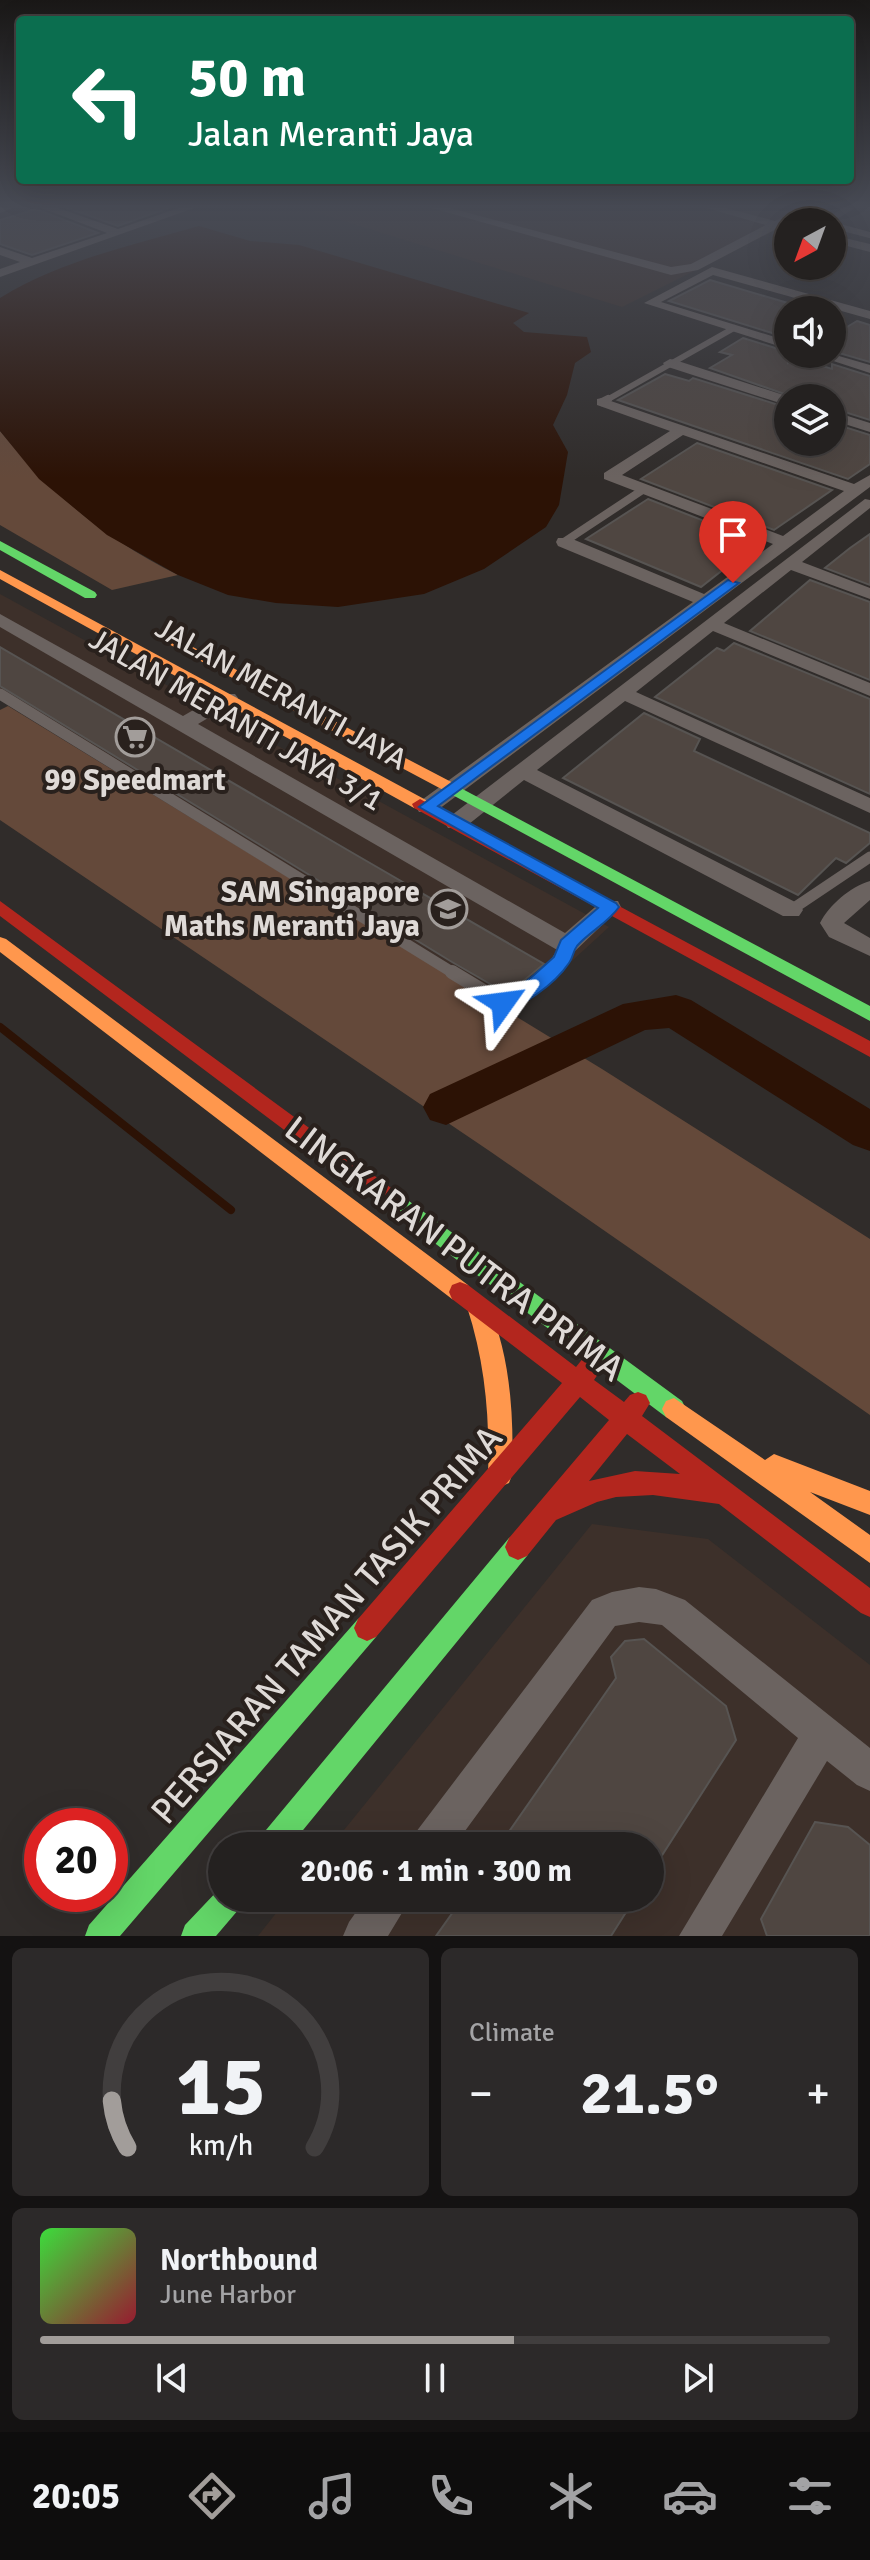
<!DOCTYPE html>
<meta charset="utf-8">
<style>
body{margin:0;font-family:Signika,sans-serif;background:#2c2929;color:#f1f3f6;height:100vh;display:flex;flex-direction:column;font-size:30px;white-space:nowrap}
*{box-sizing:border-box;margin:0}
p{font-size:26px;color:#a3a3a5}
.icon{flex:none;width:44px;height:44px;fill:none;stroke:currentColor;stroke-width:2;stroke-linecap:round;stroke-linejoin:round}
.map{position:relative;height:1936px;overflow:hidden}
.sheet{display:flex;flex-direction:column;gap:12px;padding:12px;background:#141212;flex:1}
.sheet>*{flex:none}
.banner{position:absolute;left:16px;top:16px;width:838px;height:168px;border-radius:8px;box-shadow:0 8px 32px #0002,0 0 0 2px #413e3e;background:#0b6e4f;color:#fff;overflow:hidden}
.needle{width:52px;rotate:221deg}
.tools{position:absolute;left:774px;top:208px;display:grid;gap:16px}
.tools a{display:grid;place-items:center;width:72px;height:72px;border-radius:50%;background:#242120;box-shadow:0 8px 32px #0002,0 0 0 2px #413e3e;font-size:40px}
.speed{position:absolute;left:24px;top:1808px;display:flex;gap:16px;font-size:40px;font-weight:700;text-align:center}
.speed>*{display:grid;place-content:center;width:104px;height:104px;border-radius:50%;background:#242120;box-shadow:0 8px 32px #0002,0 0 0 2px #413e3e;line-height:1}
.speed .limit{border:12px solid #d22;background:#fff;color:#111}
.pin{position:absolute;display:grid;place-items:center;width:68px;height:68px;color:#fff;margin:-82px -34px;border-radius:50% 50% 50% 0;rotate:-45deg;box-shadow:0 0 8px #0007}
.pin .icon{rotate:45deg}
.me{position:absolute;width:88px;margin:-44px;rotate:59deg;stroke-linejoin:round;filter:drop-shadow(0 0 6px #0008)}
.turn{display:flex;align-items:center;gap:28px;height:168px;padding:0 40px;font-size:36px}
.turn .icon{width:104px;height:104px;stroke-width:2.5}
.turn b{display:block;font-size:56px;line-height:68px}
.big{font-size:60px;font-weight:700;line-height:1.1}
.sheet .tile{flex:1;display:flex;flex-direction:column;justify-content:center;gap:12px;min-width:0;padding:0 28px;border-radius:12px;background:#2c2929}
.sheet .dial{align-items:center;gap:0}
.dial svg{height:208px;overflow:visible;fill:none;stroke:#413e3e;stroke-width:7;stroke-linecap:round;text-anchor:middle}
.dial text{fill:#f1f3f6;stroke:none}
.song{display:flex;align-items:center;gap:24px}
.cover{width:96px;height:96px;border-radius:12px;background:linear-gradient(135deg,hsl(120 70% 55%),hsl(350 70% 35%))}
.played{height:8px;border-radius:4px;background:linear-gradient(90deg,#a29d9a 60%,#413e3e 60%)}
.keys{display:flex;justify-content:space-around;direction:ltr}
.heat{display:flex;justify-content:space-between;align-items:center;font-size:44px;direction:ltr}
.sheet .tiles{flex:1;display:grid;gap:12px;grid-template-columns:1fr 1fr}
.tile:last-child{grid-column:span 2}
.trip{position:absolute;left:208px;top:1832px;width:456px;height:80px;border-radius:40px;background:#242120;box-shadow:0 8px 32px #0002,0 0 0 2px #413e3e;font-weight:700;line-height:80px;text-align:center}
.tab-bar{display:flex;height:128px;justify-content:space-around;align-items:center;background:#0e0d0d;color:#a3a3a5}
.tab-bar .icon{width:56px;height:56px}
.tab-bar .on{color:#a29d9a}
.tab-bar b{font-size:36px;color:#f1f3f6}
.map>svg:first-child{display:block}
.built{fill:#3d302a}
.green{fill:#64493a}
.water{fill:#2c1205}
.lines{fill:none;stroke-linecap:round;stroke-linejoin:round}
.stream{stroke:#2c1205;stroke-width:8}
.river{fill:#2c1205;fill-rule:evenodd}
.building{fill:#4f4641;stroke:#575452;stroke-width:2}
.lane-far3{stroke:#6b6360;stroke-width:6}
.lane-far2{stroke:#6b6360;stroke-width:8}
.lane-far1{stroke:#6b6360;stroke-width:11}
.lane{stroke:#6b6360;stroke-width:14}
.street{fill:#6b6360;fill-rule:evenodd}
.fast{fill:#63d668;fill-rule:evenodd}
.slow{fill:#ff974d;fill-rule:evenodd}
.jam{fill:#b3261e;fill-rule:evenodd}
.route{fill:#1a73e8;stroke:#114b97;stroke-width:2}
.labels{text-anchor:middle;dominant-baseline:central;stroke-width:8;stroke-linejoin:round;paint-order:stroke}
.street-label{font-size:30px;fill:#dfdad7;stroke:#29211d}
.poi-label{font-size:30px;font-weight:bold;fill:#dfdad7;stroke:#29211d}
.near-street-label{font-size:36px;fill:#dfdad7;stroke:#29211d}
</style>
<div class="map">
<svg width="870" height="1936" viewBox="0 0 870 1936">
<rect width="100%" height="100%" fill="#302c2a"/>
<path class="built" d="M 298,207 L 822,207 L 622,307 Z
M 0,594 L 609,927 L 513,1015 L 0,699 Z
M 592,1524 L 708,1539 L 870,1665 L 870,1936 L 258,1936 L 288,1898 L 650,1898 L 650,1846 L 331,1846 Z"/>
<path class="green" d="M 0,431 C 55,497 101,536 178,575 L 112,590 L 0,525 Z
M 8,706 L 602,1069 L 870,1239 L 870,1415 L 491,1152 L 0,820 L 0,710 Z"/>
<path class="water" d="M 199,226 L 250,241 L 299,245 L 529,313 L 513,323 L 524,332 L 587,337 L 591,352 L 575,363 L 567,395 L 553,425 L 568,452 L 559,505 L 546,527 L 484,569 L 424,594 L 338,607 L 276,603 L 228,595 L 178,575 L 107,535 L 39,479 L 0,431 L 0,298 C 60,261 132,245 199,226 Z"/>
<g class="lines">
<path class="stream" d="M 0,1027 L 231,1210"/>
<path class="river" d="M 676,995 L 691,1000 L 870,1109 L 870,1151 L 853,1145 L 669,1028 L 645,1030 L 446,1125 L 430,1120 L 423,1107 L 430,1094 L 623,1004 Z"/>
</g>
<path class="building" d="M 65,207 L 171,207 L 118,226 Z
M 37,209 L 38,210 L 98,233 L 32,255 L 0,244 L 0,220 Z
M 710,280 L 788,303 L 788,338 L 669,301 Z
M 857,321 L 870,325 L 870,362 L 832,351 L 832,336 Z
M 743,338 L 788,352 L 788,363 L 796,358 L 832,369 L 832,364 L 870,376 L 870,420 L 832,408 L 832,398 L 796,398 L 710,368 L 732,355 L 720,352 Z
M 665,374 L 689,381 L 693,378 L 788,408 L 788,442 L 832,442 L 832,423 L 870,435 L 870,464 L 848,479 L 618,400 Z
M 697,443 L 832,490 L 774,530 L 641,479 Z
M 648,499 L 758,542 L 701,587 L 586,539 Z
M 870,534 L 870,585 L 825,568 L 850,548 Z
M 810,580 L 870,602 L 870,680 L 750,631 Z
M 734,643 L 870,699 L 870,794 L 655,697 L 717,648 L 724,651 Z
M 0,647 L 351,852 L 544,964 L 516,987 L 504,992 L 452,962 L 0,686 Z
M 644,713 L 700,739 L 694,751 L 870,833 L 870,843 L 846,863 L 836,858 L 798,895 L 563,778 Z
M 644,1639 L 726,1706 L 736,1740 L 650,1874 L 650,1846 L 499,1846 L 616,1678 L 611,1657 L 625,1641 Z
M 815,1822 L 848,1827 L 870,1845 L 870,1936 L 767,1936 L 761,1919 Z
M 463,1898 L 635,1898 L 611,1936 L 436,1936 Z"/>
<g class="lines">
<path class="lane-far3" d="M 826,222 L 851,207
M 832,225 L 870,235
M 605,401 L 734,328"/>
<path class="lane-far2" d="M 602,402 L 608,399
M 564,542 L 644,489"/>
<path class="lane-far1" d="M 0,694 L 455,974
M 791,910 L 870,857
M 548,974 L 567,945"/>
<path class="lane" d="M 452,972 L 503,1003 L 521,996 L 550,972"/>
<path class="street" d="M 0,207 L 15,207 L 0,213 Z
M 39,207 L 55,207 L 118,229 L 181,207 L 197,207 L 0,277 L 0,269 L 20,262 L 0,255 L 0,247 L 32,258 L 107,233 Z
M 428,207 L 446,207 L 671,267 L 691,264 L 766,225 L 703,207 L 722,207 L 775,221 L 802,207 L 816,207 L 788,222 L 788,230 L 778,228 L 698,270 L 671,275 Z
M 832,235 L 870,244 L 870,252 L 832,242 Z
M 712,267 L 870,311 L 870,319 L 713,275 L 661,302 L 788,341 L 788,349 L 644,303 Z
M 812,354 L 832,354 L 870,365 L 870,373 Z
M 670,359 L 675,360 L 793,398 L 788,398 L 788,405 L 783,404 L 665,366 L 663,363 Z
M 602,398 L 854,484 L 870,475 L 870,487 L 435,812 L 419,812 L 416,807 L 419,802 L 693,602 L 558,546 L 556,542 L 558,538 L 570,538 L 704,594 L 773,544 L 604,479 L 604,473 L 670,431 L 597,405 L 597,399 ZM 683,435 L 844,491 L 783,536 L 622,475 Z
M 832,411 L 870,423 L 870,432 L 832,420 Z
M 865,499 L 870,500 L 870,508 L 802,562 L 870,588 L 870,599 L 791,570 L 724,623 L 870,683 L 870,696 L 713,631 L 636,692 L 870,798 L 870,813 L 625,701 L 537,770 L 799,904 L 803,910 L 799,916 L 783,916 L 524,780 L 464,828 L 448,828 L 445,823 L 448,818 Z
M 0,614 L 183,716 L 221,694 L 235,694 L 238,698 L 235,702 L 198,724 L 565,933 L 602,901 L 618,901 L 621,907 L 575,951 L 567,953 L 559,951 L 0,627 Z
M 870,881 L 870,900 L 844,923 L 870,938 L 870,956 L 829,937 L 820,923 C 829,905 850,887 870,881 Z
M 639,1587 L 656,1589 L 685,1600 L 870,1748 L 870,1791 L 857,1785 L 827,1761 L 722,1936 L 679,1936 L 798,1738 L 662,1625 L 639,1622 L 615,1626 L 454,1846 L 411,1846 L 416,1832 L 592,1600 L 612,1592 Z
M 366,1898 L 411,1898 L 388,1936 L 343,1936 L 349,1922 Z"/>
<path class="fast" d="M 0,541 L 95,592 L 97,595 L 95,598 L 85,598 L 0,550 Z
M 453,784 L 870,1006 L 870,1021 L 447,792 L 445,789 L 447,786 Z
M 395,1193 L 402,1196 L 682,1401 L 686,1409 L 682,1417 L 674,1420 L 666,1417 L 388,1208 L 385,1202 L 388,1196 Z
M 518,1534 L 527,1538 L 531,1547 L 527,1556 L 290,1846 L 256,1846 L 261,1836 L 509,1538 Z
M 367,1615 L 376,1619 L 380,1628 L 376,1637 L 120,1936 L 85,1936 L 89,1925 L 358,1619 Z
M 222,1886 L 222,1898 L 243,1898 L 239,1909 L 216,1936 L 181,1936 L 185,1925 Z"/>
<path class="slow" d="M 0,570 L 426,800 L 428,804 L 420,809 L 414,808 L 0,579 Z
M 168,634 L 459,786 L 461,789 L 459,792 L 447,792 L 163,641 L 161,638 Z
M 0,937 L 6,939 L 468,1285 L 471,1292 L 468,1299 L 460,1302 L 452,1299 L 0,952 Z
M 478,1297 L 486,1300 C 511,1354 514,1417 512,1475 L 509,1483 L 500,1487 L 491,1483 L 488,1475 C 490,1417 485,1362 467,1307 L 470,1300 Z
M 674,1398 L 765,1460 L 774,1454 L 870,1491 L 870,1515 L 810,1492 L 870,1535 L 870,1563 L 666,1417 L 662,1409 L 666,1401 Z"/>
<path class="jam" d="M 420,799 L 870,1041 L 870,1057 L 414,808 L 412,804 Z
M 0,901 L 402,1196 L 405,1202 L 402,1208 L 395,1211 L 388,1208 L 0,916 Z
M 460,1282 L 468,1285 L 576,1367 L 584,1357 L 592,1354 L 600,1357 L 604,1365 L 594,1380 L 624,1402 L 630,1395 L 638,1392 L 646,1395 L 650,1403 L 642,1416 L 870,1588 L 870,1617 L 861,1613 L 719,1504 L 653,1495 L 616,1497 L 597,1502 L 556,1520 L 527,1556 L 518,1560 L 509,1556 L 505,1547 L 509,1538 L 609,1420 L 580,1397 L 376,1637 L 367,1641 L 358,1637 L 354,1628 L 358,1619 L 562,1383 L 452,1299 L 449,1292 L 452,1285 ZM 627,1434 L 680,1474 L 635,1471 L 589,1481 Z"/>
</g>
<linearGradient id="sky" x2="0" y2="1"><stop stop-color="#1a1817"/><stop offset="0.43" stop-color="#484b55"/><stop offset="1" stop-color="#484b55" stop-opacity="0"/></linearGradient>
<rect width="870" height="478" fill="url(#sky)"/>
<path class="route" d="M 728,580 L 739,583 L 438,806 L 616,903 L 619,907 C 608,923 589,932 577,946 C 573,951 573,958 569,963 C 557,981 518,1014 497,1008 L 494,1003 L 497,998 L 509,995 L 534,975 L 554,957 L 561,940 L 598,908 L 419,807 Z"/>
<defs>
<g id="supermarket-ring" transform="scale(2)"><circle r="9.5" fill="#29211d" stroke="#a29d9a" stroke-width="1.5"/><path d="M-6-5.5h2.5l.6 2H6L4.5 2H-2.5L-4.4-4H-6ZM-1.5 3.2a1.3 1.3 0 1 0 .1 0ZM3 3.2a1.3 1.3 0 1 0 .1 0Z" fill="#a29d9a"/></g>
<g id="school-ring" transform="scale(2)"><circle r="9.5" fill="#29211d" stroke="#a29d9a" stroke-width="1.5"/><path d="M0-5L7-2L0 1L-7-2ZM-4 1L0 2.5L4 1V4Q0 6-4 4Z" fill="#a29d9a"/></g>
</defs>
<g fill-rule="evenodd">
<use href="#supermarket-ring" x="135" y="737"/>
<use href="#school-ring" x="448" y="909"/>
</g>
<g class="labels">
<g class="street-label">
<text transform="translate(281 694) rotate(29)">JALAN MERANTI JAYA</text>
<text transform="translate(236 720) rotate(30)">JALAN MERANTI JAYA 3/1</text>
</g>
<g class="poi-label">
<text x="135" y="780">99 Speedmart</text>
<text x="420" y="892" text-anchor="end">SAM Singapore<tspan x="420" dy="34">Maths Meranti Jaya</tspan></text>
</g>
<g class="near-street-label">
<text transform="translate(454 1249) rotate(37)">LINGKARAN PUTRA PRIMA</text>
<text transform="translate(327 1625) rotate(-49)">PERSIARAN TAMAN TASIK PRIMA</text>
</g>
</g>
</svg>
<div class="tools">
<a><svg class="needle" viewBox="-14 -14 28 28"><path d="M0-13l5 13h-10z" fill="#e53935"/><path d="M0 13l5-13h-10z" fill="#a3a3a5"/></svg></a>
<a><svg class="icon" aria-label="sound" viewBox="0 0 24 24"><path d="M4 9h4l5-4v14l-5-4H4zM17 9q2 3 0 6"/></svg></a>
<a><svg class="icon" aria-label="layers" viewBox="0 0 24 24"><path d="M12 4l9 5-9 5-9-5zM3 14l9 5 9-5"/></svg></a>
</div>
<div class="speed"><div class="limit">20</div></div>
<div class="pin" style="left:733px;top:583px;background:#d93025"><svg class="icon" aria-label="arrive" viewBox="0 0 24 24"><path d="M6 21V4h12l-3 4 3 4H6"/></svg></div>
<svg class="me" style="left:503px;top:1003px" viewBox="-20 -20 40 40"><path d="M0-17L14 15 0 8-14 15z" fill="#1a73e8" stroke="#fff" stroke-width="4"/></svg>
<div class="trip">20:06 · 1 min · 300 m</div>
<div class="banner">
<div class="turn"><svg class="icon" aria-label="left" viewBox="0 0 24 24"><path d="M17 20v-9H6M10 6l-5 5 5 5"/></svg><div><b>50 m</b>Jalan Meranti Jaya</div></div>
</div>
</div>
<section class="sheet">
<div class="tiles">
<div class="tile dial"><svg viewBox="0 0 100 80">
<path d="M14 69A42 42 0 1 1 86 69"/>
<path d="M14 69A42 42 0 0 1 8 51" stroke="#a29d9a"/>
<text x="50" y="56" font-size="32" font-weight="700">15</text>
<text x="50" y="72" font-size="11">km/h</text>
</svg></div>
<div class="tile"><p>Climate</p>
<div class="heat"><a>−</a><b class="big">21.5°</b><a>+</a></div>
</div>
<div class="tile">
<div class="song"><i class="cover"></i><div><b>Northbound</b><p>June Harbor</p></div></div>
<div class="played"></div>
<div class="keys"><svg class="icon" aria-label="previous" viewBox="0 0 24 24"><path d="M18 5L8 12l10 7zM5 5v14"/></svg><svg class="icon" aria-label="pause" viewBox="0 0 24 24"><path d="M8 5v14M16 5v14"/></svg><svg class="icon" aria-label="next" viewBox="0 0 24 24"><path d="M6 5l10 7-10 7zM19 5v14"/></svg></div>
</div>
</div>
</section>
<nav class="tab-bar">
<b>20:05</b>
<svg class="icon on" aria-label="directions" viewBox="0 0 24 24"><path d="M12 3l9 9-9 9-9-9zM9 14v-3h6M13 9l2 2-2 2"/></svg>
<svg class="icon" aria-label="music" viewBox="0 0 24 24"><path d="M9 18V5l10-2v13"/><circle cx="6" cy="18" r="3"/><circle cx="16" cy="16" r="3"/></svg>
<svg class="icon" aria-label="phone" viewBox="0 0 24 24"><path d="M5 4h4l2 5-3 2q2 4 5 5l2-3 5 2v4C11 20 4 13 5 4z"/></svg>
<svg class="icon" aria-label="climate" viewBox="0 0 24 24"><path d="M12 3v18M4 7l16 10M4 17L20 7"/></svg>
<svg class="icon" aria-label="car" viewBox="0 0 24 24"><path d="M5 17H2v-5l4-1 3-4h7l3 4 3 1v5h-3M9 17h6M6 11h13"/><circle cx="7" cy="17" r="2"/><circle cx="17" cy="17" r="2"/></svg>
<svg class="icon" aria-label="filters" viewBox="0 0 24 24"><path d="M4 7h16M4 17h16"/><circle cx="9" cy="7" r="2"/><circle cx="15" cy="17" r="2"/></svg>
</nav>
